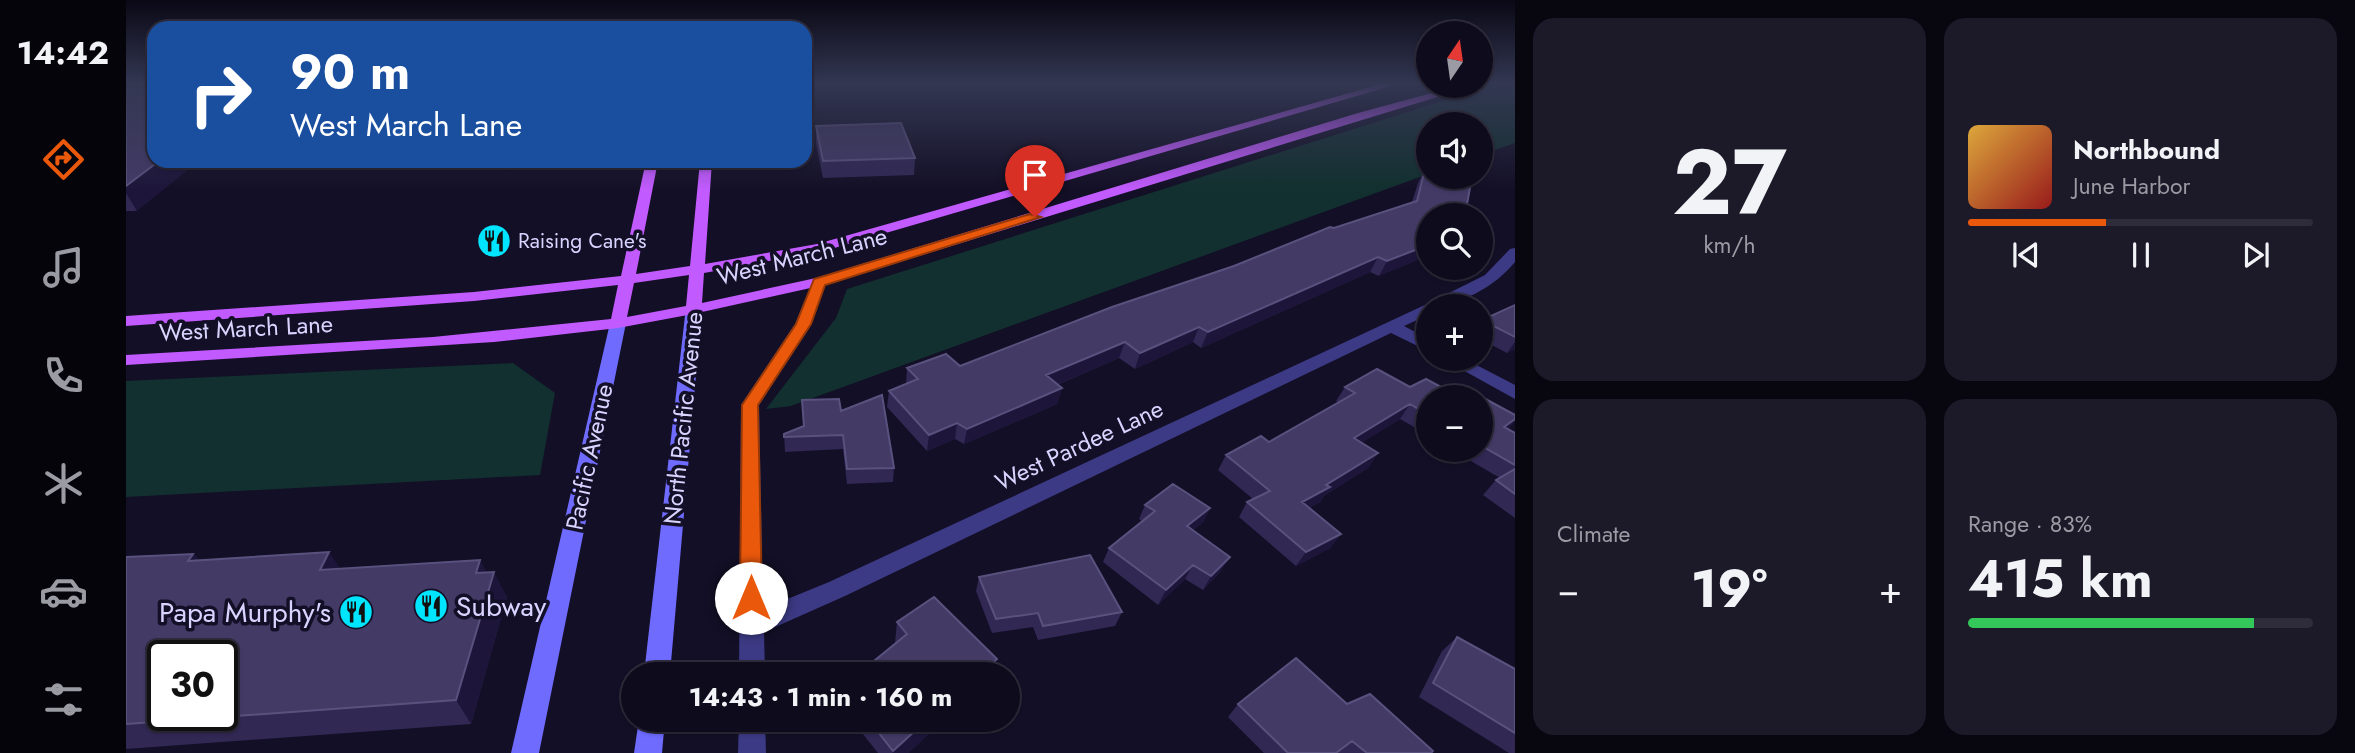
<!DOCTYPE html>
<meta charset="utf-8">
<style>
body{margin:0;font-family:Jost,sans-serif;background:#1c1929;color:#f1f3f6;height:100vh;display:flex;flex-direction:column;font-size:26px;white-space:nowrap}
*{box-sizing:border-box;margin:0}
p{font-size:23px;color:#9b9ba3}
.icon{flex:none;width:38px;height:38px;fill:none;stroke:currentColor;stroke-width:2;stroke-linecap:round;stroke-linejoin:round}
.map{position:relative;flex:1;overflow:hidden}
.sheet{display:flex;flex-direction:column;gap:18px;padding:18px;background:#08060f;width:840px}
.sheet>*{flex:none}
.guide{position:absolute;left:21px;top:21px;width:665px;height:147px;border-radius:21px;box-shadow:0 2px 5px #0004,0 0 0 2px #2e2b3b;background:#1a4fa0;color:#fff;overflow:hidden}
.needle{width:46px;rotate:13deg}
.tools{position:absolute;left:1290px;top:21px;display:grid;gap:14px}
.tools a{display:grid;place-items:center;width:77px;height:77px;border-radius:50%;background:#0e0b1c;box-shadow:0 2px 5px #0004,0 0 0 2px #2e2b3b;font-size:35px}
.speed{position:absolute;left:21px;top:640px;display:flex;gap:14px;font-size:35px;font-weight:700;text-align:center}
.speed>*{display:grid;place-content:center;width:91px;height:91px;border-radius:50%;background:#0e0b1c;box-shadow:0 2px 5px #0004,0 0 0 2px #2e2b3b;line-height:1}
.speed .limit{border:4px solid #111;border-radius:10px;background:#fff;color:#111}
.pin{position:absolute;display:grid;place-items:center;width:60px;height:60px;color:#fff;margin:-72px -30px;border-radius:50% 50% 50% 0;rotate:-45deg;box-shadow:0 0 7px #0007}
.pin .icon{rotate:45deg}
.me{position:absolute;width:77px;margin:-38px;rotate:0deg;stroke-linejoin:round;filter:drop-shadow(0 0 5px #0008)}
.turn{display:flex;align-items:center;gap:24px;height:147px;padding:0 28px;font-size:32px}
.turn .icon{width:91px;height:91px;stroke-width:2.5}
.turn b{display:block;font-size:49px;line-height:60px}
.big{font-size:52px;font-weight:700;line-height:1.1}
.sheet .tile{flex:1;display:flex;flex-direction:column;justify-content:center;gap:10px;min-width:0;padding:0 24px;border-radius:21px;background:#1c1929}
.sheet .dial{align-items:center;gap:0}
.dial b{font-size:91px;line-height:1}
.song{display:flex;align-items:center;gap:21px}
.cover{width:84px;height:84px;border-radius:10px;background:linear-gradient(135deg,hsl(40 70% 55%),hsl(0 70% 35%))}
.played{height:7px;border-radius:4px;background:linear-gradient(90deg,#ea580c 40%,#2e2b3b 40%)}
.keys{display:flex;justify-content:space-around;direction:ltr}
.heat{display:flex;justify-content:space-between;align-items:center;font-size:38px;direction:ltr}
.charge{height:10px;border-radius:5px;background:linear-gradient(90deg,#34c759 83%,#2e2b3b 0)}
.sheet .tiles{flex:1;display:grid;gap:18px;grid-template-columns:repeat(2,1fr)}
.trip{position:absolute;left:495px;top:662px;width:399px;height:70px;border-radius:35px;background:#0e0b1c;box-shadow:0 2px 5px #0004,0 0 0 2px #2e2b3b;font-weight:700;line-height:70px;text-align:center}
main{display:flex;flex:1;min-height:0}
.menu{display:flex;flex-direction:column;width:126px;justify-content:space-around;align-items:center;background:#06040b;color:#9b9ba3}
.menu .icon{width:49px;height:49px}
.menu .selected{color:#ea580c}
.menu b{font-size:32px;color:#f1f3f6}
.map>svg:first-child{display:block}
.green{fill:#12302f}
.lines{fill:none;stroke-linecap:round;stroke-linejoin:round}
.minor{fill:#3d3a85;fill-rule:evenodd}
.secondary{fill:#6f6bff;fill-rule:evenodd}
.primary{fill:#c25bff;fill-rule:evenodd}
.wall{fill:#312854}
.shaded-wall{fill:#1d163a}
.building{fill:#433a66;stroke:#5a527e;stroke-width:2;fill-rule:evenodd}
.route{fill:#ea580c;stroke:#983908;stroke-width:2}
.labels{text-anchor:middle;dominant-baseline:central;stroke-width:7;stroke-linejoin:round;paint-order:stroke}
.far-poi-label{font-size:21px;fill:#d9d4ff;stroke:#130f26;text-anchor:start}
.street-label{font-size:24px;fill:#d9d4ff;stroke:#130f26}
.near-poi-label{font-size:28px;fill:#d9d4ff;stroke:#130f26;text-anchor:start}
</style>
<main>
<nav class="menu">
<b>14:42</b>
<svg class="icon selected" aria-label="directions" viewBox="0 0 24 24"><path d="M12 3l9 9-9 9-9-9zM9 14v-3h6M13 9l2 2-2 2"/></svg>
<svg class="icon" aria-label="music" viewBox="0 0 24 24"><path d="M9 18V5l10-2v13"/><circle cx="6" cy="18" r="3"/><circle cx="16" cy="16" r="3"/></svg>
<svg class="icon" aria-label="phone" viewBox="0 0 24 24"><path d="M5 4h4l2 5-3 2q2 4 5 5l2-3 5 2v4C11 20 4 13 5 4z"/></svg>
<svg class="icon" aria-label="climate" viewBox="0 0 24 24"><path d="M12 3v18M4 7l16 10M4 17L20 7"/></svg>
<svg class="icon" aria-label="car" viewBox="0 0 24 24"><path d="M5 17H2v-5l4-1 3-4h7l3 4 3 1v5h-3M9 17h6M6 11h13"/><circle cx="7" cy="17" r="2"/><circle cx="17" cy="17" r="2"/></svg>
<svg class="icon" aria-label="filters" viewBox="0 0 24 24"><path d="M4 7h16M4 17h16"/><circle cx="9" cy="7" r="2"/><circle cx="15" cy="17" r="2"/></svg>
</nav>
<div class="map">
<svg width="1389" height="753" viewBox="0 0 1389 753">
<rect width="100%" height="100%" fill="#130f26"/>
<path class="green" d="M 1370,84 L 1389,84 L 1389,143 L 1355,155 L 1354,124 L 1302,124 L 1302,174 L 665,406 L 640,409 L 710,318 L 721,289 Z
M 387,363 L 429,393 L 414,475 L 0,497 L 0,381 Z"/>
<g class="lines">
<path class="minor" d="M 1389,248 L 1389,262 C 1369,287 1333,306 1302,306 L 1302,315 L 1278,326 L 1302,339 L 1302,351 L 1265,333 L 719,596 L 638,632 L 639,674 L 613,674 L 615,405 L 669,324 L 688,279 L 693,278 L 700,282 L 685,324 L 633,405 L 637,609 L 703,582 L 1301,304 L 1359,275 L 1384,249 Z
M 1317,359 L 1339,359 L 1389,385 L 1389,399 Z
M 613,719 L 639,719 L 640,753 L 612,753 Z"/>
<path class="secondary" d="M 568,302 L 576,307 L 544,674 L 518,674 L 560,307 Z
M 492,318 L 500,323 L 413,753 L 385,753 L 484,323 Z
M 513,719 L 539,719 L 536,753 L 508,753 Z"/>
<path class="primary" d="M 1255,84 L 1272,84 L 698,251 L 578,273 L 576,303 L 690,278 L 1232,113 L 1332,86 L 1347,86 L 698,285 L 567,314 L 492,328 L 368,342 L 0,365 L 0,355 L 307,337 L 485,319 L 492,285 L 348,301 L 0,326 L 0,316 L 348,292 L 495,276 L 520,161 L 532,161 L 510,274 L 564,266 L 574,161 L 586,161 L 579,264 L 691,244 ZM 563,275 L 560,306 L 501,317 L 508,283 Z"/>
</g>
<path class="wall" d="M 0,84 L 11,211 L 0,211 Z
M 690,126 L 789,158 L 788,175 L 697,178 L 690,143 Z
M 1299,169 L 1346,177 L 1253,276 L 1244,272 L 1075,348 L 1067,342 L 1009,369 L 993,358 L 931,385 L 936,388 L 931,404 L 838,444 L 829,439 L 801,451 L 761,407 L 763,391 L 780,384 L 781,368 L 834,366 L 1208,228 L 1286,202 L 1292,183 Z
M 1389,305 L 1389,349 L 1381,353 L 1354,339 L 1354,322 L 1356,320 Z
M 1251,369 L 1284,387 L 1300,379 L 1330,395 L 1341,389 L 1389,415 L 1389,421 L 1382,429 L 1389,433 L 1389,518 L 1357,495 L 1370,480 L 1374,478 L 1326,450 L 1354,450 L 1354,397 L 1302,397 L 1302,435 L 1274,419 L 1235,443 L 1252,453 L 1242,468 L 1199,495 L 1194,502 L 1183,508 L 1215,534 L 1204,548 L 1170,566 L 1113,517 L 1121,502 L 1127,499 L 1092,470 L 1100,455 L 1135,436 L 1143,442 L 1212,402 L 1210,401 L 1219,387 Z
M 676,400 L 715,411 L 768,468 L 767,482 L 721,484 L 717,449 L 659,452 L 658,434 L 677,426 Z
M 1019,505 L 1084,508 L 1077,522 L 1067,530 L 1095,571 L 1077,590 L 1059,579 L 1032,605 L 977,562 L 983,548 L 1016,521 L 1013,519 Z
M 67,554 L 73,560 L 215,569 L 354,560 L 360,572 L 381,597 L 345,724 L 0,749 L 0,557 Z
M 853,577 L 996,612 L 989,626 L 912,640 L 907,627 L 866,633 L 850,591 Z
M 771,622 L 867,674 L 769,644 L 769,643 Z
M 1331,637 L 1389,669 L 1389,753 L 1383,753 L 1293,697 L 1316,651 Z
M 1112,704 L 1221,704 L 1305,753 L 1138,753 L 1102,717 Z
M 725,719 L 819,719 L 782,753 L 752,753 Z"/>
<path class="shaded-wall" d="M 33,161 L 73,161 L 11,211 L 0,193 L 0,186 Z
M 1302,245 L 1302,256 L 1253,276 L 1261,261 Z
M 1252,257 L 1244,272 L 1075,348 L 1082,332 Z
M 1073,327 L 1067,342 L 1009,369 L 1014,353 Z
M 999,342 L 993,358 L 916,391 L 920,375 Z
M 1389,342 L 1389,349 L 1381,353 Z
M 936,388 L 931,404 L 838,444 L 841,429 Z
M 1284,404 L 1274,419 L 1219,453 L 1228,438 Z
M 1389,419 L 1389,421 L 1380,431 L 1378,427 Z
M 831,423 L 829,439 L 801,451 L 803,435 Z
M 1252,453 L 1242,468 L 1199,495 L 1194,502 L 1166,517 L 1176,502 L 1200,485 Z
M 1084,508 L 1077,522 L 1054,541 L 1061,526 Z
M 1215,534 L 1204,548 L 1170,566 L 1180,552 Z
M 203,552 L 221,578 L 194,570 Z
M 67,554 L 90,579 L 62,561 Z
M 1104,557 L 1095,571 L 1077,590 L 1085,576 Z
M 354,560 L 365,582 L 368,572 L 381,597 L 345,724 L 330,700 L 350,573 Z
M 1067,565 L 1059,579 L 1032,605 L 1040,590 Z
M 871,659 L 867,674 L 854,674 Z
M 802,719 L 819,719 L 782,753 L 766,753 L 767,751 Z"/>
<path class="building" d="M 0,84 L 28,84 L 28,161 L 33,161 L 0,186 Z
M 775,123 L 789,158 L 697,161 L 690,126 Z
M 1302,168 L 1302,177 L 1346,177 L 1339,215 L 1302,215 L 1302,245 L 1261,261 L 1252,257 L 1082,332 L 1073,327 L 1014,353 L 999,342 L 920,375 L 936,388 L 841,429 L 831,423 L 803,435 L 763,391 L 792,379 L 781,368 L 820,354 L 834,366 L 986,307 L 1108,266 L 1204,227 L 1208,228 L 1291,201 L 1299,169 Z
M 1389,305 L 1389,337 L 1356,320 Z
M 1251,369 L 1284,387 L 1300,379 L 1330,395 L 1341,389 L 1389,415 L 1389,419 L 1378,427 L 1389,433 L 1389,465 L 1354,445 L 1354,397 L 1302,397 L 1302,415 L 1284,404 L 1228,438 L 1252,453 L 1200,485 L 1204,487 L 1176,502 L 1215,534 L 1180,552 L 1121,502 L 1144,491 L 1100,455 L 1135,436 L 1143,442 L 1229,393 L 1219,387 Z
M 756,395 L 768,468 L 721,469 L 717,435 L 658,437 L 658,434 L 678,426 L 676,400 L 713,399 L 715,411 Z
M 1389,469 L 1389,494 L 1370,480 Z
M 1047,484 L 1084,508 L 1061,526 L 1104,557 L 1085,576 L 1067,565 L 1040,590 L 983,548 L 1029,511 L 1019,505 Z
M 203,552 L 194,570 L 354,560 L 350,573 L 368,572 L 330,700 L 0,724 L 0,557 L 67,554 L 62,561 ZM 37,656 L 96,656 L 96,716 L 37,716 Z
M 964,555 L 996,612 L 917,626 L 912,613 L 870,619 L 853,577 Z
M 808,597 L 871,659 L 854,674 L 732,674 L 781,634 L 771,622 Z
M 1331,637 L 1389,669 L 1389,733 L 1307,683 Z
M 1170,658 L 1221,704 L 1244,694 L 1307,751 L 1305,753 L 1241,753 L 1226,741 L 1210,753 L 1162,753 L 1112,704 Z
M 742,719 L 802,719 L 767,751 Z"/>
<linearGradient id="sky" x2="0" y2="1"><stop stop-color="#0a0815"/><stop offset="0.44" stop-color="#333752"/><stop offset="1" stop-color="#333752" stop-opacity="0"/></linearGradient>
<rect width="1389" height="190" fill="url(#sky)"/>
<path class="route" d="M 904,214 L 915,217 L 699,285 L 685,324 L 632,405 L 636,598 L 633,605 L 625,608 L 618,605 L 614,598 L 616,405 L 670,324 L 688,279 Z"/>
<defs>
<g id="restaurant-disc" transform="scale(1.75)"><circle r="9.5" fill="#00e5ff" stroke="#130f26"/><path d="M-5-6h1v4h1v-4h1v4h1v-4h1v5L-1.5 .5V6h-2V.5L-5-1ZM5-6V6H3V1.5H1.5Q1.5-4 5-6Z" fill="#111"/></g>
</defs>
<g fill-rule="evenodd">
<use href="#restaurant-disc" x="368" y="241"/>
<use href="#restaurant-disc" x="305" y="606"/>
<use href="#restaurant-disc" x="230" y="612"/>
</g>
<g class="labels">
<g class="far-poi-label">
<text x="392" y="241">Raising Cane's</text>
</g>
<g class="street-label">
<text transform="translate(676 256) rotate(-14)">West March Lane</text>
<text transform="translate(120 328) rotate(-3)">West March Lane</text>
<text transform="translate(557 418) rotate(-84)">North Pacific Avenue</text>
<text transform="translate(953 445) rotate(-25)">West Pardee Lane</text>
<text transform="translate(463 457) rotate(-78)">Pacific Avenue</text>
</g>
<g class="near-poi-label">
<text x="330" y="606">Subway</text>
<text x="205" y="612" text-anchor="end">Papa Murphy's</text>
</g>
</g>
</svg>
<div class="tools">
<a><svg class="needle" viewBox="-14 -14 28 28"><path d="M0-13l5 13h-10z" fill="#e53935"/><path d="M0 13l5-13h-10z" fill="#9b9ba3"/></svg></a>
<a><svg class="icon" aria-label="sound" viewBox="0 0 24 24"><path d="M4 9h4l5-4v14l-5-4H4zM17 9q2 3 0 6"/></svg></a>
<a><svg class="icon" aria-label="search" viewBox="0 0 24 24"><circle cx="10" cy="10" r="6"/><path d="M15 15l6 6"/></svg></a>
<a>+</a>
<a>−</a>
</div>
<div class="speed"><div class="limit">30</div></div>
<div class="pin" style="left:909px;top:217px;background:#d93025"><svg class="icon" aria-label="arrive" viewBox="0 0 24 24"><path d="M6 21V4h12l-3 4 3 4H6"/></svg></div>
<svg class="me" style="left:625px;top:598px" viewBox="-20 -20 40 40"><circle r="19" fill="#fff"/><path d="M0-13L10 11 0 6-10 11z" fill="#ea580c"/></svg>
<div class="trip">14:43 · 1 min · 160 m</div>
<div class="guide">
<div class="turn"><svg class="icon" aria-label="right" viewBox="0 0 24 24"><path d="M7 20v-9h11M14 6l5 5-5 5"/></svg><div><b>90 m</b>West March Lane</div></div>
</div>
</div>
<section class="sheet">
<div class="tiles">
<div class="tile dial"><b>27</b><p>km/h</p></div>
<div class="tile">
<div class="song"><i class="cover"></i><div><b>Northbound</b><p>June Harbor</p></div></div>
<div class="played"></div>
<div class="keys"><svg class="icon" aria-label="previous" viewBox="0 0 24 24"><path d="M18 5L8 12l10 7zM5 5v14"/></svg><svg class="icon" aria-label="pause" viewBox="0 0 24 24"><path d="M8 5v14M16 5v14"/></svg><svg class="icon" aria-label="next" viewBox="0 0 24 24"><path d="M6 5l10 7-10 7zM19 5v14"/></svg></div>
</div>
<div class="tile"><p>Climate</p>
<div class="heat"><a>−</a><b class="big">19°</b><a>+</a></div>
</div>
<div class="tile"><p>Range · 83%</p><b class="big">415 km</b><div class="charge"></div></div>
</div>
</section>
</main>
